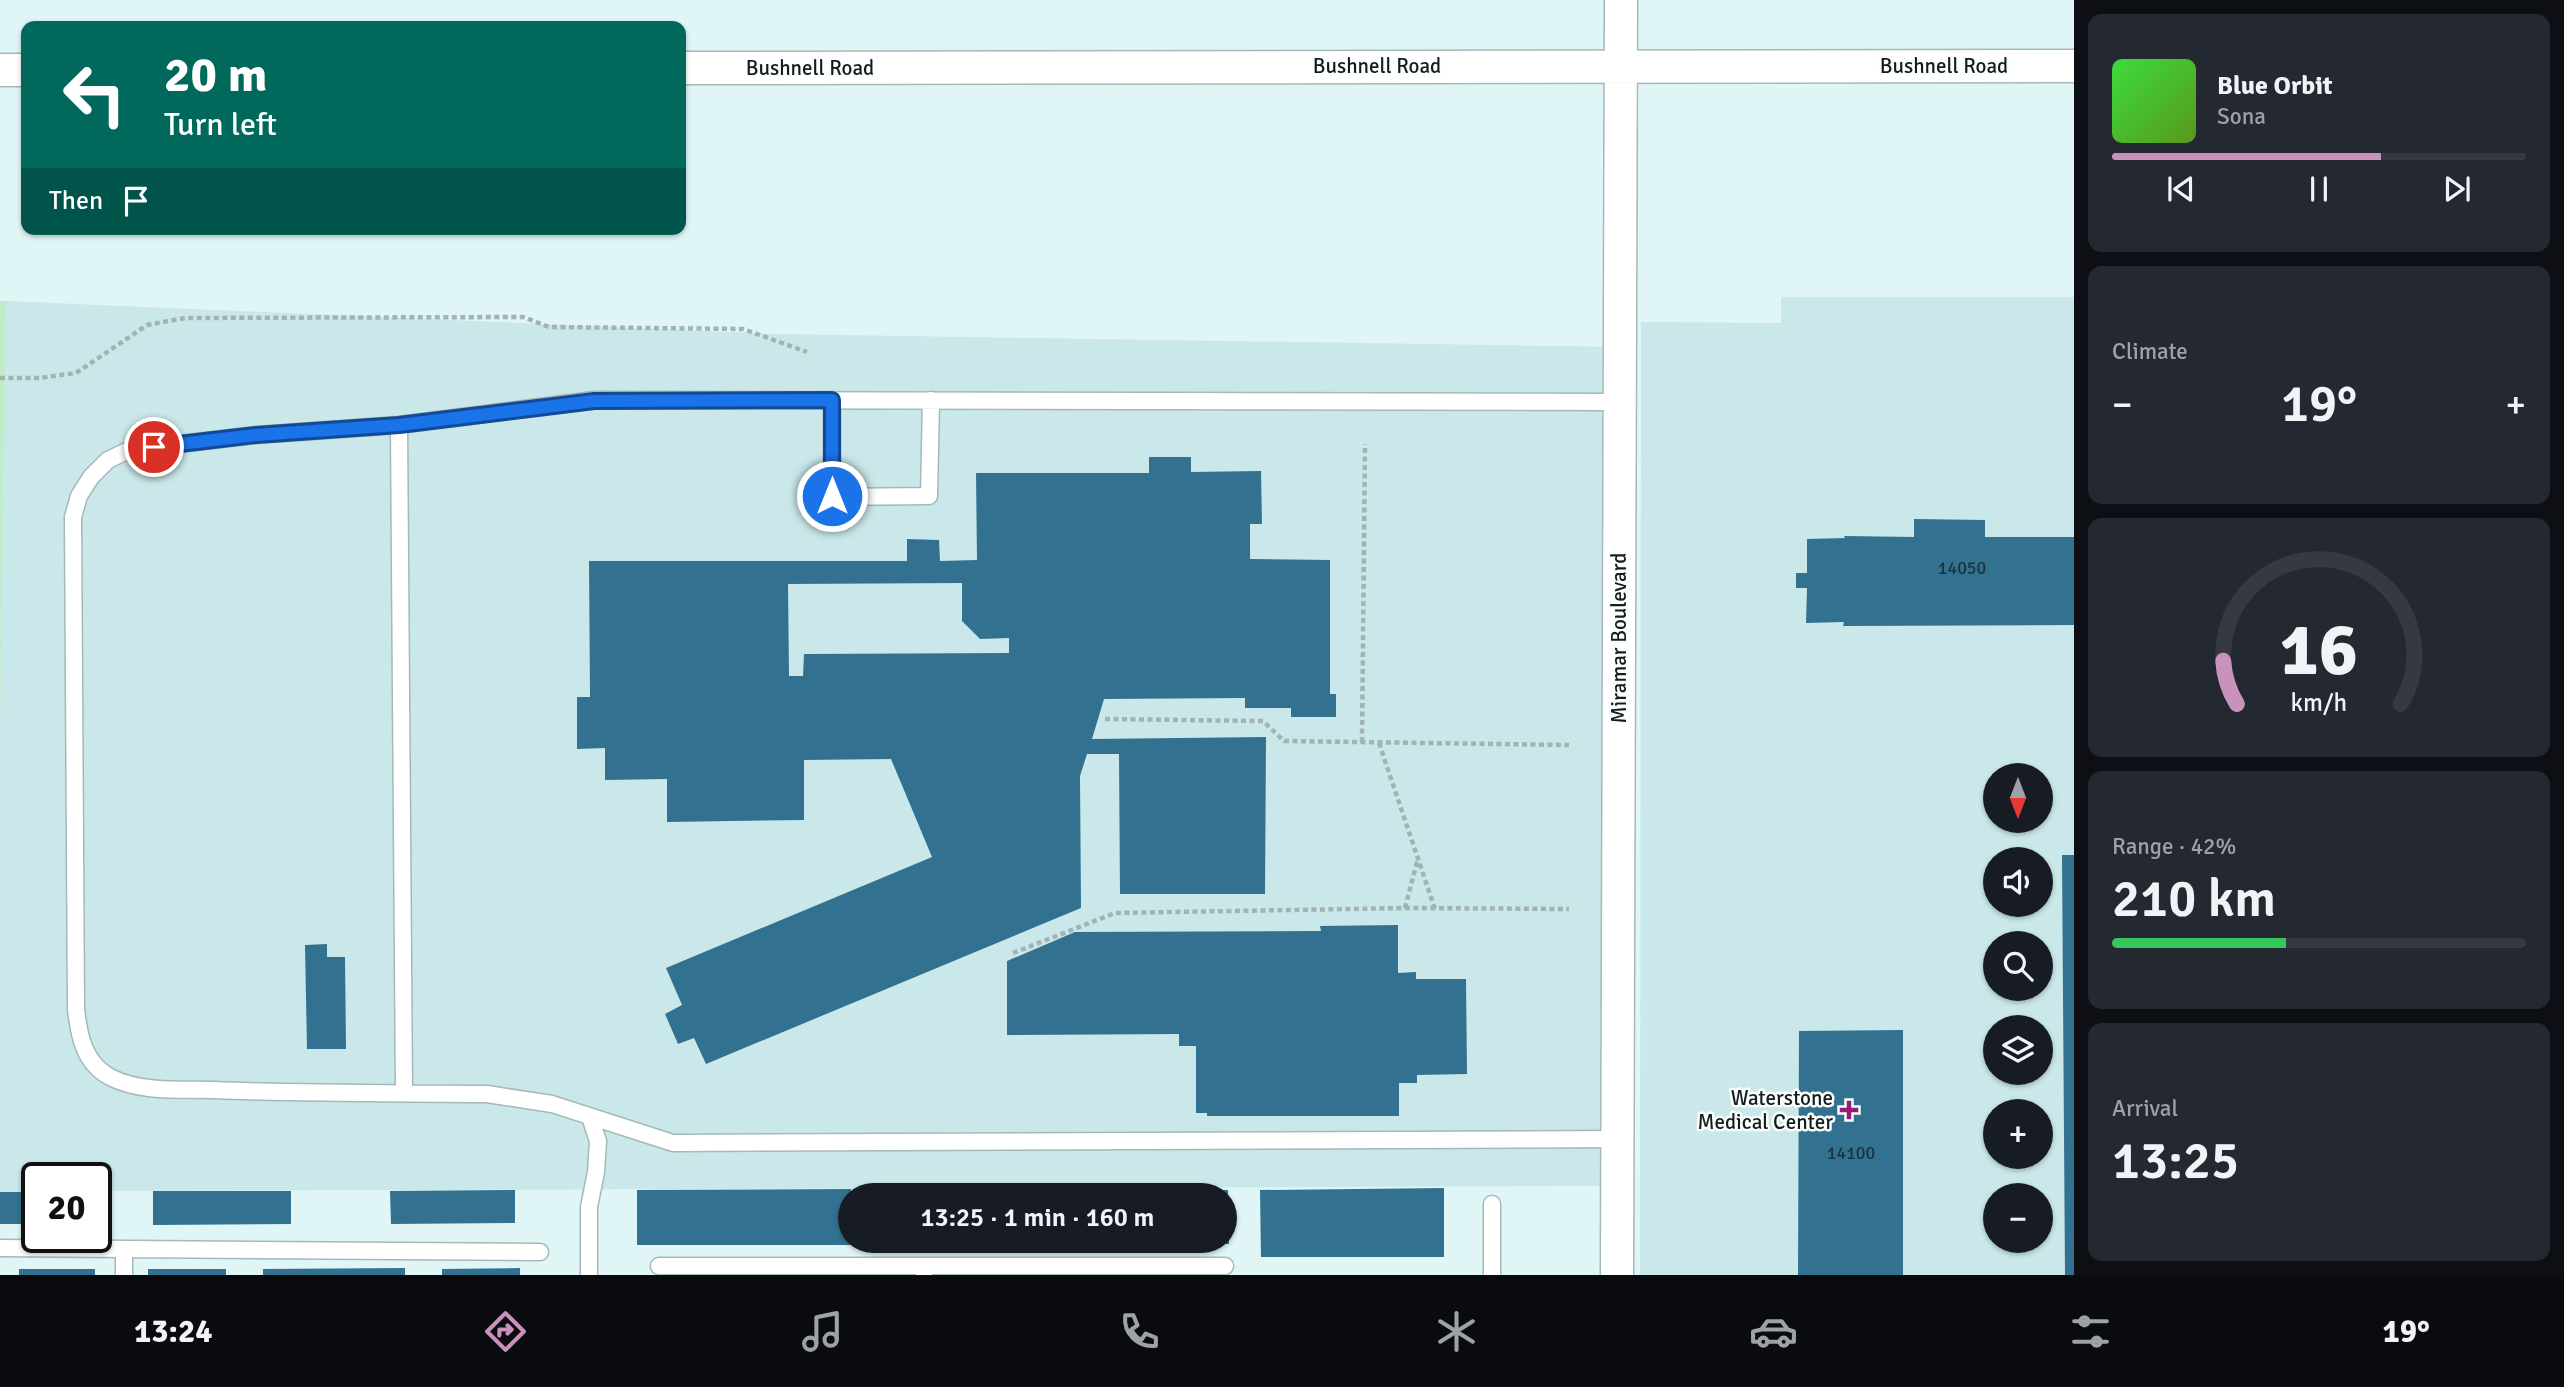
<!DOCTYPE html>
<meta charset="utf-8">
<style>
body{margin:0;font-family:Signika,sans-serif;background:#242831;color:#f1f3f6;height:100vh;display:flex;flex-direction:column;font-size:26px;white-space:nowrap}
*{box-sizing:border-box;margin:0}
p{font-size:23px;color:#9ea1a6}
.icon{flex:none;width:38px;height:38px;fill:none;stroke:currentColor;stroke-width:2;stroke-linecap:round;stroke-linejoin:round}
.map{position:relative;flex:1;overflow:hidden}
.panel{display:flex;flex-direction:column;gap:14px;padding:14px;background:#0d0f14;width:490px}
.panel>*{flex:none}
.banner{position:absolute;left:21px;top:21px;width:665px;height:214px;border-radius:14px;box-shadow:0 2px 5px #0004;background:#00695c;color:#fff;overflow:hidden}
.needle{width:46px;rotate:180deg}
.buttons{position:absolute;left:1983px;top:763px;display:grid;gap:14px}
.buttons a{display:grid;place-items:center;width:70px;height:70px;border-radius:50%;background:#171b24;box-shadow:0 2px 5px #0004;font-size:35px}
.speed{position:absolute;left:21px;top:1162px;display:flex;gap:14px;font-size:35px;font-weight:700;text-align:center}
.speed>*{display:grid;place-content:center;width:91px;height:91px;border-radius:50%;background:#171b24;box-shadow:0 2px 5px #0004;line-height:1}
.speed .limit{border:4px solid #111;border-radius:10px;background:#fff;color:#111}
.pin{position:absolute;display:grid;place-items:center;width:60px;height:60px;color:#fff;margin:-30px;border:4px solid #fff;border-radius:50%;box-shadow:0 2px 7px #0007}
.me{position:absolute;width:77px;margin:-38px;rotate:0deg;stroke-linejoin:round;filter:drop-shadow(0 0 5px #0008)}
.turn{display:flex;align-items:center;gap:24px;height:147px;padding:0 28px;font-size:32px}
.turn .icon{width:91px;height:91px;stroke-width:2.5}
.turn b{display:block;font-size:49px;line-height:60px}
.then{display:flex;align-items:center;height:66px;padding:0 28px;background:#0003;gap:14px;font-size:26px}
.big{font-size:52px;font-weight:600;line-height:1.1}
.panel .tile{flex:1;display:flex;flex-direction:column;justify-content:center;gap:10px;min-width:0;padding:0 24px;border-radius:14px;background:#242831}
.panel .dial{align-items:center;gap:0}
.dial svg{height:182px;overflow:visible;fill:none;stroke:#363941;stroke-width:7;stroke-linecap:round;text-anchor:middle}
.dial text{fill:#f1f3f6;stroke:none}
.song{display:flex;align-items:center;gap:21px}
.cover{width:84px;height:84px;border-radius:10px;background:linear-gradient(135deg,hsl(120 70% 55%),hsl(90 70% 35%))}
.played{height:7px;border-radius:4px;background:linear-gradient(90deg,#c892bc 65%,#363941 65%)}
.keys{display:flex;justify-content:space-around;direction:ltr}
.heat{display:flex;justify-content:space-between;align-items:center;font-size:38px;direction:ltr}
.charge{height:10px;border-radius:5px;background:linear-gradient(90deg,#34c759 42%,#363941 0)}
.trip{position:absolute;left:838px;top:1183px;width:399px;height:70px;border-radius:35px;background:#171b24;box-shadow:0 2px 5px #0004;font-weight:600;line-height:70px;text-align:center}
.dock{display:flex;height:112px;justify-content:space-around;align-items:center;background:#090b0e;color:#9ea1a6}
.dock .icon{width:49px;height:49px}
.dock .selected{color:#c892bc}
.dock b{font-size:32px;color:#f1f3f6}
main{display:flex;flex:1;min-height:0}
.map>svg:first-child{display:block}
.built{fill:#cae8ea;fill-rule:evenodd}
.green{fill:#c0edc5}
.building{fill:#327290;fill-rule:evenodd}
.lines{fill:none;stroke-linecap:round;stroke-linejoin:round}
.lane-casing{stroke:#a5b8ba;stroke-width:19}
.street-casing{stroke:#a5b8ba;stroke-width:35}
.path{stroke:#a2b3b4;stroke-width:4.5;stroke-dasharray:5 3.5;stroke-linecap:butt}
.lane{stroke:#fff;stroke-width:16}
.street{stroke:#fff;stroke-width:32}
.route-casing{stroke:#114b97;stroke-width:18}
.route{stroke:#1a73e8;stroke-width:12}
.poi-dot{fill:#961c76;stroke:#fafefe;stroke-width:2.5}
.labels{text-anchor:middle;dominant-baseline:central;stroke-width:5;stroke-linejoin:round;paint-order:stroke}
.number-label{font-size:18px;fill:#1c323a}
.street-label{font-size:21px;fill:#151c1d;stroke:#fafefe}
.poi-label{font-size:21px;fill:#151c1d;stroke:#fafefe;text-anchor:end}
</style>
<main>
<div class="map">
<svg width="2074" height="1275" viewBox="0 0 2074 1275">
<rect width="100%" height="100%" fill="#e0f5f6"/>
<path class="built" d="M 1781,297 L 2074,297 L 2074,1275 L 1640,1275 L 1641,322 L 1781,323 ZM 1995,775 L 2040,775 L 2040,821 L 1995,821 ZM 1995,859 L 2040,859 L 2040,905 L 1995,905 ZM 1995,943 L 2040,943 L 2040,989 L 1995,989 ZM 1995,1027 L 2040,1027 L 2040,1073 L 1995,1073 ZM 1995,1111 L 2040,1111 L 2040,1157 L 1995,1157 ZM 1995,1195 L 2040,1195 L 2040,1241 L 1995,1241 Z
M 6,301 L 777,334 L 1620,347 L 1617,1186 L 96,1191 L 96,1178 L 37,1178 L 37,1192 L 0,1192 L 0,708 Z"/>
<path class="green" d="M 0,301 L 6,301 L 0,726 Z"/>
<path class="building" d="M 1149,457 L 1191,457 L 1191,472 L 1261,471 L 1262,524 L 1250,524 L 1250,559 L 1330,560 L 1330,694 L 1336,694 L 1336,717 L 1291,717 L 1291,708 L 1245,708 L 1245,698 L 1104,699 L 1092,739 L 1266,737 L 1265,894 L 1120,894 L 1119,754 L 1087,754 L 1080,776 L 1081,908 L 706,1064 L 694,1038 L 678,1044 L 665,1014 L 682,1005 L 666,968 L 932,857 L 891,759 L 804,760 L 804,820 L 667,822 L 667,779 L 605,780 L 605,748 L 577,749 L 577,697 L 590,697 L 589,561 L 907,561 L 907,539 L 939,540 L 940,561 L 977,560 L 976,473 L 1149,473 ZM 962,583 L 962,621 L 980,639 L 1009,638 L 1009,653 L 804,654 L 803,676 L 789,676 L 788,584 Z
M 1914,519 L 1985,520 L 1985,537 L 2074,537 L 2074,625 L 1843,626 L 1844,622 L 1806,623 L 1807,588 L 1796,588 L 1796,573 L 1807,573 L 1807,539 L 1845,538 L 1844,536 L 1914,537 Z
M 2062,855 L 2074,855 L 2074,1275 L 2065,1275 Z
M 1398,925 L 1398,973 L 1416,972 L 1416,979 L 1466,979 L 1467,1074 L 1417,1075 L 1417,1083 L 1399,1083 L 1399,1116 L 1207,1116 L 1207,1113 L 1196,1113 L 1196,1046 L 1179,1046 L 1179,1034 L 1007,1035 L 1007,961 L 1075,932 L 1321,931 L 1320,926 Z
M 327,944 L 327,957 L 345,957 L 346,1049 L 307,1049 L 305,945 Z
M 1903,1030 L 1903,1275 L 1798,1275 L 1799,1031 Z
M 1444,1188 L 1444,1257 L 1261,1257 L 1260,1190 Z
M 851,1189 L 852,1245 L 637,1245 L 637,1190 Z
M 515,1190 L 515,1223 L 391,1224 L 390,1191 Z
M 1228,1190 L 1229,1244 L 1010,1245 L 1010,1241 L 1225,1241 L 1225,1195 L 1009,1195 L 1009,1191 Z
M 153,1191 L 291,1191 L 291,1224 L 153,1225 Z
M 0,1192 L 37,1192 L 37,1224 L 0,1224 Z
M 405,1268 L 405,1275 L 263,1275 L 263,1269 Z
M 520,1268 L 520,1275 L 442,1275 L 442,1269 Z
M 19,1269 L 95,1269 L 95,1275 L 19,1275 Z
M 148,1269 L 226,1269 L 226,1275 L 148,1275 Z"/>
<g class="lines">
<g class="lane-casing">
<path id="lane" d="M 832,400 L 832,497 L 929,496 L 931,400
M 399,425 L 404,1093
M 1617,1139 L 673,1143 L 552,1104 L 487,1094 C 396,1093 305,1094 215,1090 C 181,1089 141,1093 110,1077 C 84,1063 79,1036 76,1009 L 73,517 L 79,496 L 91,477 L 108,460 L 129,450 L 256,435 L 399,425 L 594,400 L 1620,402
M 1492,1204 L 1492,1275
M 0,1248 L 540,1252
M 659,1266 L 924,1266 L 924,1275
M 924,1266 L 1225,1266
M 124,1275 L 124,1249
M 589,1275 L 589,1207 L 596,1172 L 598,1141 L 590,1117"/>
</g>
<g class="street-casing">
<path id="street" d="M 681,68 L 2074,66
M 0,70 L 26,70
M 1617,1275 L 1621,0"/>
</g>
<path class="path" d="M 0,378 L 39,378 L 76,373 L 147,325 L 185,318 L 523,317 L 549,327 L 743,329 L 807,352
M 1105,719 L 1263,721 L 1284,741 L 1569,745
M 1362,742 L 1365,444
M 1379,743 L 1435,909
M 1405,908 L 1418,858
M 1013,953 L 1115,913 L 1405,908 L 1569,909"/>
<use href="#lane" class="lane"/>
<use href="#street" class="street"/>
</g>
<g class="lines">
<g class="route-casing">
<path id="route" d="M 154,447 L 256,435 L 399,425 L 594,401 L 832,400 L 832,496"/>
</g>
<use href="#route" class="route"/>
</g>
<path class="poi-dot" d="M1845.5 1099.5h7v7h7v7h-7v7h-7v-7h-7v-7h7z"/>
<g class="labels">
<g class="number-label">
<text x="1962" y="568">14050</text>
<text x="1851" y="1153">14100</text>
</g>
<g class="street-label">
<text x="1377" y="66">Bushnell Road</text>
<text x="1944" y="66">Bushnell Road</text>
<text x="810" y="68">Bushnell Road</text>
<text transform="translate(1619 638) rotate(-90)">Miramar Boulevard</text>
</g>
<g class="poi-label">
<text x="1833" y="1098">Waterstone<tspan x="1833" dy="24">Medical Center</tspan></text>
</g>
</g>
</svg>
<div class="buttons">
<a><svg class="needle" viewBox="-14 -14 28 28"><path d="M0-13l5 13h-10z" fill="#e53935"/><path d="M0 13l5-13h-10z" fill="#9ea1a6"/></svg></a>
<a><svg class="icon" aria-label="sound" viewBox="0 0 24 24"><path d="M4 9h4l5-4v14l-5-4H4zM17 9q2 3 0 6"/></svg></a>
<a><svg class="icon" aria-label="search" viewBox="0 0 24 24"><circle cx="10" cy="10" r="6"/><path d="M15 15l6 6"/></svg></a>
<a><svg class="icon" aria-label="layers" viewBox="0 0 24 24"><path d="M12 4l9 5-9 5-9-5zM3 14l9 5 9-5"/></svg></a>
<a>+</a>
<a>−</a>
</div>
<div class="speed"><div class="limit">20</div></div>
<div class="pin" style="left:154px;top:447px;background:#d93025"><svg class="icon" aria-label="arrive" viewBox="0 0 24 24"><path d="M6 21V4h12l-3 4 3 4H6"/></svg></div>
<svg class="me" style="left:832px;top:496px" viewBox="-20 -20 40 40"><circle r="17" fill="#1a73e8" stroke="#fff" stroke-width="3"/><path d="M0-11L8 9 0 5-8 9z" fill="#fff"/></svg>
<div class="trip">13:25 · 1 min · 160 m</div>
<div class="banner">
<div class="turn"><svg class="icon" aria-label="left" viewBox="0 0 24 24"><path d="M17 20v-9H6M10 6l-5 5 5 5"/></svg><div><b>20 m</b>Turn left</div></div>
<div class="then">Then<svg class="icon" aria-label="arrive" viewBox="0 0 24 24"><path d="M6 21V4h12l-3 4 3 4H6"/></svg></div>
</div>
</div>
<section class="panel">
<div class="tile">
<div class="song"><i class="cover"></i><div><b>Blue Orbit</b><p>Sona</p></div></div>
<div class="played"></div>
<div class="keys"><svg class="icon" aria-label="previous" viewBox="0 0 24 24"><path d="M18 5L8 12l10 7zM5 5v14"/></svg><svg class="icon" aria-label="pause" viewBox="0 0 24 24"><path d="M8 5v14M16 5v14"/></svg><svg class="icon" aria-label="next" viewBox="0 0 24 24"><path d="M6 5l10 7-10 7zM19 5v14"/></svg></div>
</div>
<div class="tile"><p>Climate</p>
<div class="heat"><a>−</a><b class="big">19°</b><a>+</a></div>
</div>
<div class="tile dial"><svg viewBox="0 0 100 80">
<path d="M14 69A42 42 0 1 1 86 69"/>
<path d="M14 69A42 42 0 0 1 8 50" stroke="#c892bc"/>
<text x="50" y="56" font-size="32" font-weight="700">16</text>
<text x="50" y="72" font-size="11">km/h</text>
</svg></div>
<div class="tile"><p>Range · 42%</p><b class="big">210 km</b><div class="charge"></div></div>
<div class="tile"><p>Arrival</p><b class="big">13:25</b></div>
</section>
</main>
<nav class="dock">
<b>13:24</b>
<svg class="icon selected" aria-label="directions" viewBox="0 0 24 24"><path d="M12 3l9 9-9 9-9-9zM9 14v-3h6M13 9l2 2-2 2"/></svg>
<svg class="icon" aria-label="music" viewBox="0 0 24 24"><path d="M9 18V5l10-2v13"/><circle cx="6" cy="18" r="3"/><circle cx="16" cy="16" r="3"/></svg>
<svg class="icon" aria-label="phone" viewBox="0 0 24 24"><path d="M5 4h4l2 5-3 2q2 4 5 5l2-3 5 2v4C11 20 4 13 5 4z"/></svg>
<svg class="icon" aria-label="climate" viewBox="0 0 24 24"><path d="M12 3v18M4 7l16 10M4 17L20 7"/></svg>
<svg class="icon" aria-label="car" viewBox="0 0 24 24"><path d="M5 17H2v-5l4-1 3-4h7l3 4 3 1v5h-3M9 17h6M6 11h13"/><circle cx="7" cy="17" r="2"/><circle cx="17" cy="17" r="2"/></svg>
<svg class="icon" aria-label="filters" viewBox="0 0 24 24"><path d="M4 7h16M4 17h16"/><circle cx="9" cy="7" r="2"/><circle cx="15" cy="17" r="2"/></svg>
<b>19°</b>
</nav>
